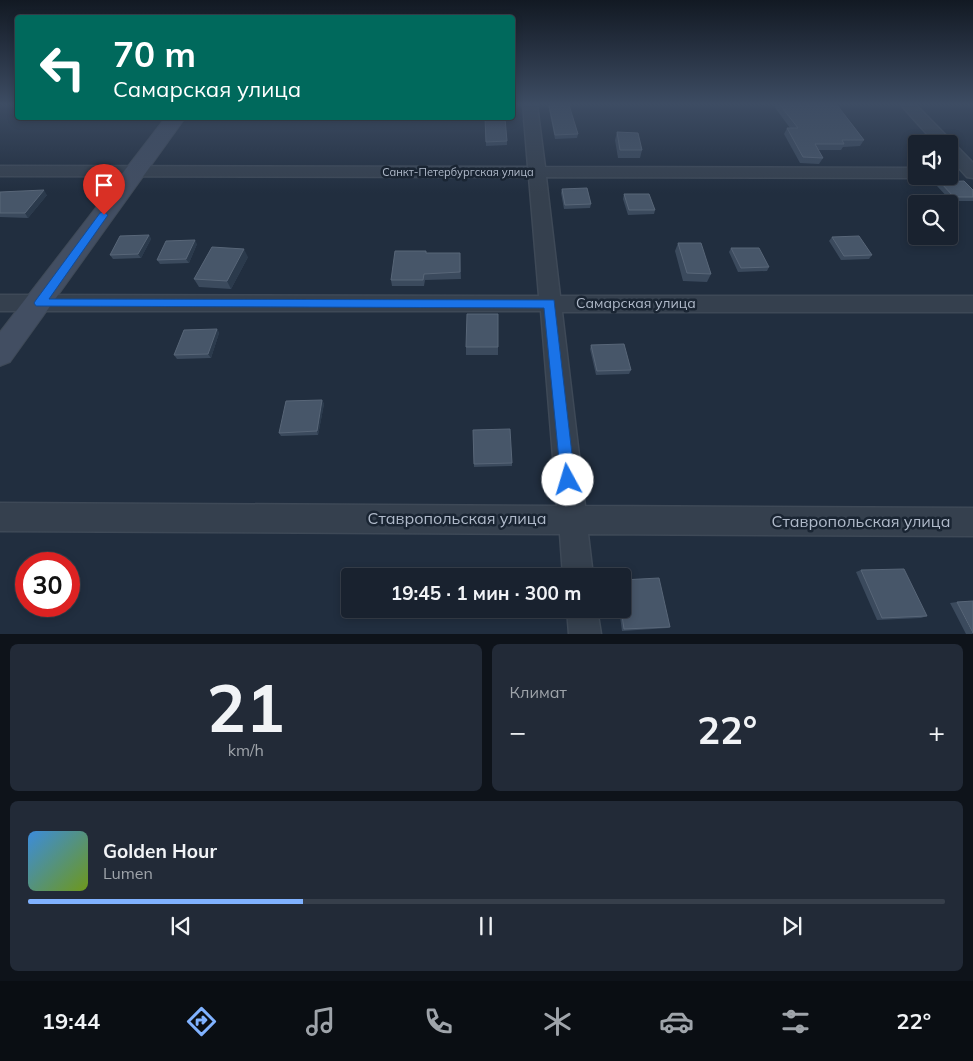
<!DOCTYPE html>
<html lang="ru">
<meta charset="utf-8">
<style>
body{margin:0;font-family:Mulish,sans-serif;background:#222a37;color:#f1f3f6;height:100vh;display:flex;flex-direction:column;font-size:19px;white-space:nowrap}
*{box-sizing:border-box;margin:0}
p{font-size:16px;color:#9fa4aa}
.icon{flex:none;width:28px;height:28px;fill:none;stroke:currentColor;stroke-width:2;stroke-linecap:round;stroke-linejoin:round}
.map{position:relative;height:634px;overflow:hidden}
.drawer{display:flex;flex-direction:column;gap:10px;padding:10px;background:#0e131a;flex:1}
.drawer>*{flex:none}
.guide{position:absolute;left:15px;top:15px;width:500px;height:105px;border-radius:5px;box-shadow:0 2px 8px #0003,0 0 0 1px #373f4b;background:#00695c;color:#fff;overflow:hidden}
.tools{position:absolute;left:908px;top:135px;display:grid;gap:10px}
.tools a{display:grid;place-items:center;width:50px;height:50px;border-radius:5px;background:#19222f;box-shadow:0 2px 8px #0003,0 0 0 1px #373f4b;font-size:25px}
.speed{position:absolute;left:15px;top:552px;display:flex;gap:10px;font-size:25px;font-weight:700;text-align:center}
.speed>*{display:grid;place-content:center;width:65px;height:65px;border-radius:50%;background:#19222f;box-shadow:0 2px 8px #0003,0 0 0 1px #373f4b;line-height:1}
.speed .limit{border:8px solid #d22;background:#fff;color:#111}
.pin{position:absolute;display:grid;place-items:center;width:42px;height:42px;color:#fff;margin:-51px -21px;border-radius:50% 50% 50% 0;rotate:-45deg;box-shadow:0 0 5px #0007}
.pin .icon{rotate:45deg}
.me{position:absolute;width:55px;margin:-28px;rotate:354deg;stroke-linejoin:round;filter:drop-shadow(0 0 4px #0008)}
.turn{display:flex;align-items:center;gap:18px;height:105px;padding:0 15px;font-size:22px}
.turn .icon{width:65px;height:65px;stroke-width:2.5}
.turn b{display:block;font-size:35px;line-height:42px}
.big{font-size:38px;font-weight:700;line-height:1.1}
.drawer .widget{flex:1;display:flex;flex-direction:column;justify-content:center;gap:8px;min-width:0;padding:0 18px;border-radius:8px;background:#222a37}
.drawer .dial{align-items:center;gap:0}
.dial b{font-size:65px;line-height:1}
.song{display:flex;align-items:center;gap:15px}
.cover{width:60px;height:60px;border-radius:8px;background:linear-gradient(135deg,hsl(210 70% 55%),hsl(80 70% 35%))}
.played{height:5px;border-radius:2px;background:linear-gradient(90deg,#80b2ff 30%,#373f4b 30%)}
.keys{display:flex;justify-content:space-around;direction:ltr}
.heat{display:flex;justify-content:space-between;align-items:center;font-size:28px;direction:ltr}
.drawer .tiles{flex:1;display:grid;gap:10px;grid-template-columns:1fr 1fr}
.widget:last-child{grid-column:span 2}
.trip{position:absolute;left:341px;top:568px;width:290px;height:50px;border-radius:5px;background:#19222f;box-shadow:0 2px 8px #0003,0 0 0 1px #373f4b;font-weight:700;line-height:50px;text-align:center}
.tab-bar{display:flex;height:80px;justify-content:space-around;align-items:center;background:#0a0e13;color:#9fa4aa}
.tab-bar .icon{width:35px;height:35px}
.tab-bar .active{color:#80b2ff}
.tab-bar b{font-size:22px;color:#f1f3f6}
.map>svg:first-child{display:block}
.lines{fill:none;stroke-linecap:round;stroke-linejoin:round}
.street-casing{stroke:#3e4957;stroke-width:3}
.secondary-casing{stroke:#3e4957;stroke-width:2}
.street{fill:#35404e;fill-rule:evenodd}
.secondary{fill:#424e62;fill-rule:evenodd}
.wall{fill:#3b4a5d}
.shaded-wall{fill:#2b3a4c}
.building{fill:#475669;stroke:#586678}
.route{fill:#1a73e8;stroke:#114b97}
.labels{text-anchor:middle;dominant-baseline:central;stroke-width:5;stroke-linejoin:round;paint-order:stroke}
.far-street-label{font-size:11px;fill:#b0baca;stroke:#1a2533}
.street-label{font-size:14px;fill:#b0baca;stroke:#1a2533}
.near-street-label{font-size:16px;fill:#b0baca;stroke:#1a2533}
</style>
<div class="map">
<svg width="973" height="634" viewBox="0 0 973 634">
<rect width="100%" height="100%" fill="#212e3f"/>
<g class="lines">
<g class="street-casing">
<path id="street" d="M 523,105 L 537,105 L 545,167 L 916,168 L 916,176 L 922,176 L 916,178 L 546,177 L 560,296 L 973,296 L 973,312 L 562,312 L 585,506 L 973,508 L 973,536 L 588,534 L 593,576 L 563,576 L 560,534 L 0,531 L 0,503 L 557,506 L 541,311 L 0,311 L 0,295 L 539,296 L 529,177 L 0,176 L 0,166 L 528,167 Z
M 901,105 L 916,105 L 973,163 L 973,178 L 967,177 L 949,157 L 949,144 L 936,144 Z
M 567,609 L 597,609 L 601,634 L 569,634 Z"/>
</g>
<g class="secondary-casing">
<path id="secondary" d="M 165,118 L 185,118 L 10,362 L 0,366 L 0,332 Z"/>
</g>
<use href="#street" class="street"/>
<use href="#secondary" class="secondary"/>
</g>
<path class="wall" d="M 548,105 L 569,105 L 578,134 L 577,138 L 555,139 Z
M 773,105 L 837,105 L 864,140 L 860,146 L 843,147 L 841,150 L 818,150 L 823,158 L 819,164 L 800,163 L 784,134 L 787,128 L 790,128 Z
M 485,118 L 507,141 L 507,145 L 486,146 Z
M 617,132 L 642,150 L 640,158 L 618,158 L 615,140 Z
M 940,182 L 973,190 L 973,201 L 951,201 L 937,186 Z
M 562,189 L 591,204 L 590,208 L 564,209 L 561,193 Z
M 0,192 L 47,195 L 28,218 L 0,217 Z
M 624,194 L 655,210 L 654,214 L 628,215 L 623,199 Z
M 149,235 L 151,239 L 141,258 L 113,259 L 110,255 Z
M 832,237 L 872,255 L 869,259 L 841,260 L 829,241 Z
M 678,243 L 711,274 L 707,282 L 683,281 L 675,251 Z
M 197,244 L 189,263 L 160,264 L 157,260 Z
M 731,248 L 769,267 L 767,271 L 738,272 L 729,252 Z
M 426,251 L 426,253 L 460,253 L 461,279 L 425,280 L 424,286 L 392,286 L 391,280 Z
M 248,257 L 231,289 L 199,287 L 194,279 Z
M 217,329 L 219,333 L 211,358 L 177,359 L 174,355 Z
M 591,345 L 631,370 L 629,374 L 596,375 L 590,349 Z
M 466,347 L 498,347 L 498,355 L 466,355 Z
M 322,400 L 324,404 L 318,435 L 281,436 L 279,433 Z
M 473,430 L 512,463 L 512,466 L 474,467 Z
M 861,570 L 927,616 L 921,618 L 877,620 L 856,572 Z
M 957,602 L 973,634 L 966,634 L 950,603 Z
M 619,609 L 622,609 L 670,627 L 668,628 L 622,631 Z"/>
<path class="shaded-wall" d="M 44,190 L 47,195 L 28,218 L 25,213 Z
M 149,235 L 151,239 L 141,258 L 138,254 Z
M 195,240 L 197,244 L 189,263 L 186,259 Z
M 244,249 L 248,257 L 231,289 L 227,281 Z
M 217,329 L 219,333 L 211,358 L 208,354 Z
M 322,400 L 324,404 L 318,435 L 317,431 Z"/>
<path class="building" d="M 549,105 L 569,105 L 578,134 L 555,135 Z
M 780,105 L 837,105 L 864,140 L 842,140 L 844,144 L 815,144 L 823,158 L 803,157 L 787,128 L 798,128 Z
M 485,118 L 505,118 L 507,141 L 486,142 Z
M 617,132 L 638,133 L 642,150 L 620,150 Z
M 964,181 L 973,190 L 973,197 L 954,197 L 940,182 Z
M 587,188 L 591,204 L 565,205 L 562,189 Z
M 44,190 L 25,213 L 0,213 L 0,192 Z
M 624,194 L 649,194 L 655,210 L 629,210 Z
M 149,235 L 138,254 L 110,255 L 120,236 Z
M 859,236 L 872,255 L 844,256 L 832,237 Z
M 195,240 L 186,259 L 157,260 L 166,241 Z
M 678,243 L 701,243 L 711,274 L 687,273 Z
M 212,247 L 244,249 L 227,281 L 194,279 Z
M 731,248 L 759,248 L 769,267 L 741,268 Z
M 395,251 L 426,251 L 426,253 L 460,253 L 460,272 L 424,274 L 423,280 L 391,280 Z
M 467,314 L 498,314 L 498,347 L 466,347 Z
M 217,329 L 208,354 L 174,355 L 184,330 Z
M 624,344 L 631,370 L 597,371 L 591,345 Z
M 322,400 L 317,431 L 279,433 L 286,401 Z
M 510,429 L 512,463 L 474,464 L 473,430 Z
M 904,569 L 927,616 L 882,618 L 861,570 Z
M 659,578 L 670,627 L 624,629 L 621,609 L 622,609 L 622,580 Z
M 973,601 L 973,633 L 957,602 Z"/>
<linearGradient id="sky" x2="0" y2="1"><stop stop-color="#121923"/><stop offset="0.54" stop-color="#3d4c63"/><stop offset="1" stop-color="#3d4c63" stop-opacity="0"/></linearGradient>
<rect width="973" height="193" fill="url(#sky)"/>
<path class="route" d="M 104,212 L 108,215 L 49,299 L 554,300 L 575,480 L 573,484 L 568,487 L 563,484 L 561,480 L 544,308 L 36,306 L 34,303 L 36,300 L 100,213 Z"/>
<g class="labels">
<g class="far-street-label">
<text x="458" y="172">Санкт-Петербургская улица</text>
</g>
<g class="street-label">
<text x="636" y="303">Самарская улица</text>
</g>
<g class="near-street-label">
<text x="457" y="518">Ставропольская улица</text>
<text x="861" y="521">Ставропольская улица</text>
</g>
</g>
</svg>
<div class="tools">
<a><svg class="icon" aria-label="sound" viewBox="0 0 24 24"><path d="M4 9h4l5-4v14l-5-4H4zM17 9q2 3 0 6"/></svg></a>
<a><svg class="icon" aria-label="search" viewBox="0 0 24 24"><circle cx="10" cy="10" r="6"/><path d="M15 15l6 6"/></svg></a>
</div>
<div class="speed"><div class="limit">30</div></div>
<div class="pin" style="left:104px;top:215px;background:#d93025"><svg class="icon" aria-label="arrive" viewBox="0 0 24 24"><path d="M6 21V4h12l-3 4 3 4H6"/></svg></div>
<svg class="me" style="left:568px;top:480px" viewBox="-20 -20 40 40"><circle r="19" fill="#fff"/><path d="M0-13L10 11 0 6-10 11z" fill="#1a73e8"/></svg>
<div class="trip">19:45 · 1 мин · 300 m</div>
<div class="guide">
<div class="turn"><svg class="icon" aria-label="left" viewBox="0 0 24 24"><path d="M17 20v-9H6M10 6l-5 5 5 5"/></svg><div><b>70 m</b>Самарская улица</div></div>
</div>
</div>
<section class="drawer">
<div class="tiles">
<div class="widget dial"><b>21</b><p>km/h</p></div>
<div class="widget"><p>Климат</p>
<div class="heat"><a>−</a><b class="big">22°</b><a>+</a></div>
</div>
<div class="widget">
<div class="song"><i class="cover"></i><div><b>Golden Hour</b><p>Lumen</p></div></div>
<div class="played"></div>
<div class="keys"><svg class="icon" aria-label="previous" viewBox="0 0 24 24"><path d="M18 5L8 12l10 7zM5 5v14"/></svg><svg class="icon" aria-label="pause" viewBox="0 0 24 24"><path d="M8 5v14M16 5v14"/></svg><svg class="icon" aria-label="next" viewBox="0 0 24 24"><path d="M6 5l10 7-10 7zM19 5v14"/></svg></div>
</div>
</div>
</section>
<nav class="tab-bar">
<b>19:44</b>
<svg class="icon active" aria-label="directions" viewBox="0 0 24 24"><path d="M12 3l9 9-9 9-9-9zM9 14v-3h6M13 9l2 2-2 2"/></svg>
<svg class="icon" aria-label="music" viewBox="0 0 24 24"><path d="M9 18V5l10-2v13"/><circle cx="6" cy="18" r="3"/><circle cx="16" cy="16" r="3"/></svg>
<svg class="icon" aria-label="phone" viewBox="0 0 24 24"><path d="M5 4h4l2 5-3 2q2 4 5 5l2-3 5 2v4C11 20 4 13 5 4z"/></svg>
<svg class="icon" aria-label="climate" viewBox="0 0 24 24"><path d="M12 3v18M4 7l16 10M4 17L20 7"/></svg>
<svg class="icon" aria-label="car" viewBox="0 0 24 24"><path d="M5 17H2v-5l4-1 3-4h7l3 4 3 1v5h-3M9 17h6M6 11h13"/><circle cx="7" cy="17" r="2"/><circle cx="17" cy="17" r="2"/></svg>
<svg class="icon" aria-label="filters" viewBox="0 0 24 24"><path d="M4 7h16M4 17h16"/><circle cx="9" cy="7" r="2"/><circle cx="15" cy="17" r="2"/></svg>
<b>22°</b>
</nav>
